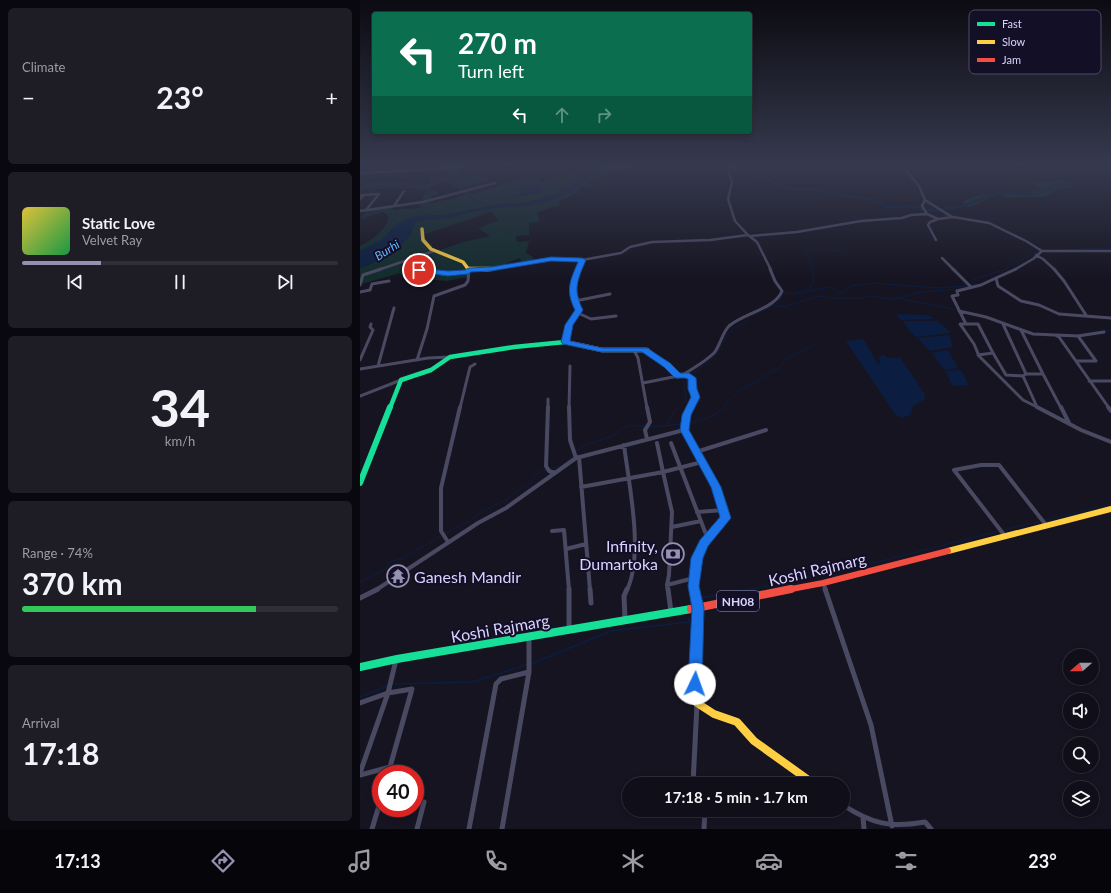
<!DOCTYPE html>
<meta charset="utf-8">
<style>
body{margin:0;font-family:Lato,sans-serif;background:#1e1d26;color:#f1f3f6;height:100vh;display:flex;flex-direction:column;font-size:15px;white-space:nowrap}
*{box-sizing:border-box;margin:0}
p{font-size:13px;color:#9c9ca2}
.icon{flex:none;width:22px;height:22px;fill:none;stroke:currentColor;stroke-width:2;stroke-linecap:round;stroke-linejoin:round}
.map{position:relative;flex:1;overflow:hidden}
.side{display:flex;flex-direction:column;gap:8px;padding:8px;background:#09080e;width:360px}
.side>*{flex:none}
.hud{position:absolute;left:12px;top:12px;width:380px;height:122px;border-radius:4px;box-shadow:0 2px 6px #0003,0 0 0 1px #302f38;background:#0b6e4f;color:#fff;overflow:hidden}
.needle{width:26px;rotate:250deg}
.controls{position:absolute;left:703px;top:649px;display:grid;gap:8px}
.controls a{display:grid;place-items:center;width:36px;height:36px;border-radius:50%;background:#100f19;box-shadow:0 2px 6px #0003,0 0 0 1px #302f38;font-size:20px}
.speed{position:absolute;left:12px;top:765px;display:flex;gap:8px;font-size:20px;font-weight:700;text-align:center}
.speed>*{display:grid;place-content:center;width:52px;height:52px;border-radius:50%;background:#100f19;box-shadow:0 2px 6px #0003,0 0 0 1px #302f38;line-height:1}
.speed .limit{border:6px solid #d22;background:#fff;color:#111}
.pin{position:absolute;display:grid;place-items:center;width:34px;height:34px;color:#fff;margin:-17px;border:2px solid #fff;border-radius:50%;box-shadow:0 1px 4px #0007}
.me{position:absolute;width:44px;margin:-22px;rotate:3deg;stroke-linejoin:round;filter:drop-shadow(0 0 3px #0008)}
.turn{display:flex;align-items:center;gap:14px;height:84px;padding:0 20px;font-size:18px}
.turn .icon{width:52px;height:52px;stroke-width:2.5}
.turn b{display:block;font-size:28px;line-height:34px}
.lanes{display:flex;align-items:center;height:38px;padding:0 20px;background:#0003;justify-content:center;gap:20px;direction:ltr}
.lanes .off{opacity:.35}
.big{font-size:30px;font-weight:700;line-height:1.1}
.side .card{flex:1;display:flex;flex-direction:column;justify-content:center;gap:6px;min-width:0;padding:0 14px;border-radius:6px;background:#1e1d26}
.side .dial{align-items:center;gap:0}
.dial b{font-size:52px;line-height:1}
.song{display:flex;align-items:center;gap:12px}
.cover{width:48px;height:48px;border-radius:6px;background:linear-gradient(135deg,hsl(50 70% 55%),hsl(140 70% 35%))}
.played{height:4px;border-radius:2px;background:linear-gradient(90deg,#9591b1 25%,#302f38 25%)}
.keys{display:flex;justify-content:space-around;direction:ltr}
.heat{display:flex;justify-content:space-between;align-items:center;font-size:22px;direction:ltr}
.charge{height:6px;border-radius:3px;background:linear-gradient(90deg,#34c759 74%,#302f38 0)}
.trip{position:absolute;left:262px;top:777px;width:228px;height:40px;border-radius:20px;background:#100f19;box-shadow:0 2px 6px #0003,0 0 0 1px #302f38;font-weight:700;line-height:40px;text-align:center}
.tab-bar{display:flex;height:64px;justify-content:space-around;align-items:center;background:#06060a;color:#9c9ca2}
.tab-bar .icon{width:28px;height:28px}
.tab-bar .selected{color:#9591b1}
.tab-bar b{font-size:18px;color:#f1f3f6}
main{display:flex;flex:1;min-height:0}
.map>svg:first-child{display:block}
.green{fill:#132c2d;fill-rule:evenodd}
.water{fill:#0b1e41}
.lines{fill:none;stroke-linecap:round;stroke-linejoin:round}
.stream-far1{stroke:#0b1e41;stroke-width:1}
.stream{stroke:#0b1e41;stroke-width:1.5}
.canal{stroke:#0b1e41;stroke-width:2.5}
.street-far3{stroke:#4a4962;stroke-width:2.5}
.street-far2{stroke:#4a4962;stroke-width:3}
.street-far1{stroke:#4a4962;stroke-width:4}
.street{stroke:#4a4962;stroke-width:5}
.fast-far2{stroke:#16e098;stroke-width:4.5}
.fast-far1{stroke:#16e098;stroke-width:6}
.fast{stroke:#16e098;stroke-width:8}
.slow-far3{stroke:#ffcf43;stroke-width:3.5}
.slow-far2{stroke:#ffcf43;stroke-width:4.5}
.slow-far1{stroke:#ffcf43;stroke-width:6}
.slow{stroke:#ffcf43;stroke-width:8}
.jam-far1{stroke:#f24e42;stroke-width:6}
.jam{stroke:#f24e42;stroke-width:8}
.route{fill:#1a73e8;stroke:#114b97}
.labels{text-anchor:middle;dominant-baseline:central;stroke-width:4;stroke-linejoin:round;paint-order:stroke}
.far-water-label{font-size:12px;font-style:italic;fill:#62b6ff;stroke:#130f26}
.shield{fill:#130f26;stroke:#9e99be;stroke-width:1}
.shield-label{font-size:12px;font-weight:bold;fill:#d9d4ff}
.near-poi-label{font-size:16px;fill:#d9d4ff;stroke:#130f26;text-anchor:end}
.near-street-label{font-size:16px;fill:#d9d4ff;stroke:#130f26}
.key{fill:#130f26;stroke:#4e4a67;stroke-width:1}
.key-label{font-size:11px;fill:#d9d4ff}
</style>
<main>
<section class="side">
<div class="card"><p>Climate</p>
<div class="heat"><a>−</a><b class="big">23°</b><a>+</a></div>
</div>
<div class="card">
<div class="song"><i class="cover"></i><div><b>Static Love</b><p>Velvet Ray</p></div></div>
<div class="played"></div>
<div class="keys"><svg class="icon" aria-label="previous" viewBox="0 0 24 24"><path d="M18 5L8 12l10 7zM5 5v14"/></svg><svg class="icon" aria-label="pause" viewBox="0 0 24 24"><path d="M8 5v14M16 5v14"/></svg><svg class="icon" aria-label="next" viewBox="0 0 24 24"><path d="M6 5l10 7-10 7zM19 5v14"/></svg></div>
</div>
<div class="card dial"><b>34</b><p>km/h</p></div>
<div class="card"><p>Range · 74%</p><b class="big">370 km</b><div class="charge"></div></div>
<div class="card"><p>Arrival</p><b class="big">17:18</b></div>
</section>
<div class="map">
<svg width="751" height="829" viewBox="0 0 751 829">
<rect width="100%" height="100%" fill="#161421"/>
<path class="green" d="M 81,164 L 94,164 L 95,166 L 100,167 L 100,176 L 125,176 L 130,180 L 101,188 L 105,192 L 113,194 L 171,175 L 182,182 L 241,164 L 227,170 L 207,188 L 196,195 L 163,203 L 115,209 L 86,215 L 59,216 L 45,220 L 32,229 L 28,235 L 20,241 L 0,251 L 0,246 C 13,239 24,232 29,217 L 24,212 L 0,219 L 6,210 L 34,206 L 32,209 L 34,211 L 41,209 L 60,208 L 62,207 L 59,206 L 67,189 L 55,190 L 56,188 L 35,189 L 34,188 L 0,190 L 0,186 L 17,182 L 46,183 L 46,185 L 70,183 L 73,181 L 69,180 L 71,177 L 82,177 L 88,175 L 88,171 L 71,170 L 82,169 ZM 85,180 C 92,182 99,191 104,195 L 98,196 L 97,198 L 71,203 L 64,202 L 73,200 L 71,196 L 78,194 L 76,190 L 68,192 L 69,188 Z
M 252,164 L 302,164 L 305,167 L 278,166 L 259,170 L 228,182 L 234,187 L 225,188 L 223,186 L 215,194 L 199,201 L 200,206 L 191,207 L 177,213 L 180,222 L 169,223 L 169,235 L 156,236 L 157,242 L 169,241 L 166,253 L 173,257 L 174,262 L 162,264 L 160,258 L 147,263 L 149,266 L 111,269 L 108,277 L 87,281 L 43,277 L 40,273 L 2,284 L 3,281 L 0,281 L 0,268 C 18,262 38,250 50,235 C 53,231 53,225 56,221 L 88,218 L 114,211 L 141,207 L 173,205 L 221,185 L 228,177 L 239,171 L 238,170 ZM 131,212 L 139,220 L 118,228 L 130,236 L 103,242 L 77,251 L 62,235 Z
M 690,180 L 694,182 L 701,180 L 714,184 L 709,188 L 695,190 L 686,197 L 645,197 L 638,194 L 610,207 L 602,206 L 604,201 C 626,189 643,195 665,193 C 670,192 676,190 680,189 L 674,183 Z"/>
<path class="water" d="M 241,164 L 252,164 L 239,169 L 240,170 L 227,177 L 212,192 L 190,201 L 161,206 L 141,207 L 114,211 L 88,218 L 56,221 C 53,225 53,230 50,235 C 38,251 18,262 0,268 L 0,251 L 20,241 L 38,223 L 45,220 L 59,216 L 86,215 L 139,204 L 163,203 L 196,195 L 207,189 L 227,170 Z
M 179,184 L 183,186 L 183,188 L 176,194 L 148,198 L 164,193 L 163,193 L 164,190 L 159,190 L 159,188 Z
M 537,314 L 568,315 L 574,319 L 540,320 Z
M 542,321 L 578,321 L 591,333 L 555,337 Z
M 589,335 L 593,347 L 570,351 L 558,338 Z
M 503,339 L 518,364 L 520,363 L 518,356 L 524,355 L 528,358 L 540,357 L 564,393 L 565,399 L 553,406 L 550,415 L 541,418 L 535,414 L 486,341 Z
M 588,350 L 598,368 L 584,370 L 572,353 Z
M 601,370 L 609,385 L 593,386 L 585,371 Z"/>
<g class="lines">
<path class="stream-far1" d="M 538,164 L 556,187
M 33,173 L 51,172
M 94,174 L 96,173 L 95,170
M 723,184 L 751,184
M 0,189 L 21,186 L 62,186 L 93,175 L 94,177 L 92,180 L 101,190
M 103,193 L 127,206
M 698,250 L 751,248
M 611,285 L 615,284 L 612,280 L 646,269 L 654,263 L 679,251
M 436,293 L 452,287 C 457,272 451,262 444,250 L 463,249 L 481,251
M 539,298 L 561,292 L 598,289
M 413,305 L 419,302 L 423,293 L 443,294 L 449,291 L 471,287 L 478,293 L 484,292 L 491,286 L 514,283 L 577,288 L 607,286
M 392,315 L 405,310 L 412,305 L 424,307 L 459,296 L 471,298 L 499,298 L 511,296 L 533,299 L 537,298 L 597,310
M 734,332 L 751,330
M 720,334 L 729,333
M 363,343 C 368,332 376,326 387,322 L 388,317
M 331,375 L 353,358 L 362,345
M 329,423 L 346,419 L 359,412 L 365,407 L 368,401 L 382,389 L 398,381 L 411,371 L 418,369 L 426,359 L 454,345
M 306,426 L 313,413 L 325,401 L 326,397 L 324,387 L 328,377
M 289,427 L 324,424
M 215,452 L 223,446 L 253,436 L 265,427 L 272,425 L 286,427
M 190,469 L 201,466 L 214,455
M 685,520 L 751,504
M 643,530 L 681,521
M 84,534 L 111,520 L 127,509 L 146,500 L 160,489 L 171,483 C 174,475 178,472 186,470
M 0,582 L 26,569 L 31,561 L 42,559 L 81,536
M 386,590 L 486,570 L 639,531"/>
<path class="stream" d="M 340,598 L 392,589
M 329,605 L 332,599
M 171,664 L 251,631 L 329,622 L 329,618
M 32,684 L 112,682 L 166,665
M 0,697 L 27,686"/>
<path class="canal" d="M 305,167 L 365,171
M 371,172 L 403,178 L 430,189 L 457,189 L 472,194 L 511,199 L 520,202 L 527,207 L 548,206 L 571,211 L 602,206 L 637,193 L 676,194 L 698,185 L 723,184"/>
<path class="street-far3" d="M 372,164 L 368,169 L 372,182 L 368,199 L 375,221 L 388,235 L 397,242 L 411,270
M 541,164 L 559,186 L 565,200 L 562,206 L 567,214
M 0,173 L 101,168 L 103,164
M 0,195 L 4,195 L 0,199
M 4,195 L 19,194 L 6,210
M 565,200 L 592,217
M 34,206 L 44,191
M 0,211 L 63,202 L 135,183
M 391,236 L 437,232 L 501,221 L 542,218 L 551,215 L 567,214 L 578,219 L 593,217 L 629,223 L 666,241 L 682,251 L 673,259 L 654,270
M 576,240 L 568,225 L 570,222 L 578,219
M 682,251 L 751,251
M 676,255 L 683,259 L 695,270
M 582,258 L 594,270
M 222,260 L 261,253 L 270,247 L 292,242 L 350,240 L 388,235
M 50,269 L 56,270
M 18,270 L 74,251"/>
<path class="street-far2" d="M 50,269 L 83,274 L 108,272
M 593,269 L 611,287
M 656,269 L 636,278 L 638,286 L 661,301 L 679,305 L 699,314 L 751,318
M 694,269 L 704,281 L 726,315
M 636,278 L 621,285 L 597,291 L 598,295 L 592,296 L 606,324 L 600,324 L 614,344 L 619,356 L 663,400 L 679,408
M 0,285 L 3,275 L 21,269
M 0,292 L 10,290 L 12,284 L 29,281
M 215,301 L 250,294
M 599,311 L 626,317 L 673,334 L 695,335 L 699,337 L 749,408
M 218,313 L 231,319 L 256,316
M 606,324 L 618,324 L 633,353
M 643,324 L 666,374 L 663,376 L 677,407
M 661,330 L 683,374 L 666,374
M 696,335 L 718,336 L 736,361 L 716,361
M 718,336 L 744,332
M 274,350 L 278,358 L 287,408
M 618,355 L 633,353 L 646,375 L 663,376
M 0,360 L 13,330 L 10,327 L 11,324
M 57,360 L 67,329 L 74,296 L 105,285 L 108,281 L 109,270
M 18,366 L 34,308
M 0,369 L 68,358 L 90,357
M 683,374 L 701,408
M 323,375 C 333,368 345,362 354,353 C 360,346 362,333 369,326 C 384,313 415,309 422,291 L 415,281 L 410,269
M 729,381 L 751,381
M 283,383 L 318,376
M 0,396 L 41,380
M 100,408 L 110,367 L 115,364
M 188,408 L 188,399
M 209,408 L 210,366"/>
<path class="street-far1" d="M 188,407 L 186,466 L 189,471 L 195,473
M 209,407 L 210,440 L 216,458
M 677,407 L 721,430 L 751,442
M 701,407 L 709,423
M 748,407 L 751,411
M 287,439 L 285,430 L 290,422 L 287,407
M 297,443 L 303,472 L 342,462
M 311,443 L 347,537 L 346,539
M 264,445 C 269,485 284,554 267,590
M 336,452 L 406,430
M 219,457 L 230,590
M 221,487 L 303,472 L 312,512 L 309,575 L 307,585 L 334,578
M 337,512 L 364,510
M 312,527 L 341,521
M 192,531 L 204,530 L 209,590
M 645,536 L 594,470 L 621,465 L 639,465 L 686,525
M 88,542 L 81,531 L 81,488 L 100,407
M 206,549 L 226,544
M 463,583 L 466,590
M 307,585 L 308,590
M 16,590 L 118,523 L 146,508 L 216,458 L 324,430"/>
<path class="street" d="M 209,589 L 209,629
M 230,589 L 231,603
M 308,589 L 311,612
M 465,589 L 511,725 L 532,826
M 0,598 L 18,589
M 265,619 L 264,596 L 267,589
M 0,703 L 28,693 L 52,689 L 28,774
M 0,773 L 28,693 L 36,660
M 0,775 L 30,767
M 333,784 L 337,704
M 483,805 C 512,824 530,828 565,822 L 571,829
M 503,817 L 504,829
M 12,829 L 21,799
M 57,829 L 64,802
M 109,829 L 136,684 L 141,679 L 169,672
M 142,829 L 169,672 L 169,637
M 344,829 L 345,810"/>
<path class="fast-far2" d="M 30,408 L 41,380 L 71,370 L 90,357 L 154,347 L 205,342 L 206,336"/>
<path class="fast-far1" d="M 0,483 L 30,407"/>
<path class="fast" d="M 0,667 L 37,659 L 331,609"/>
<path class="slow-far3" d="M 62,229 L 63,240 L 71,249 L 103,262 L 109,270
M 125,270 L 191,259 L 222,260 L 218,270"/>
<path class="slow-far2" d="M 108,269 L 131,269
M 206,336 L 209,325 L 219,310 L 214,290 L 218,269
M 205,342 L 242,350 L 287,350 L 318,376 L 326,375 L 332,378 L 332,389 L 335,397 L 330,408"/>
<path class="slow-far1" d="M 330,407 L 324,430 L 338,455
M 588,551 L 751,509
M 334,590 L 333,586 L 336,566"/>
<path class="slow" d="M 334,589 L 338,608 L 334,699 L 337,703 L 354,714 L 377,722 L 394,741 L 454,784"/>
<path class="jam-far1" d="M 336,566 L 343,546 L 366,518 L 358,494 L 338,455
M 426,590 L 463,583 L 588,551"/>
<path class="jam" d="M 331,609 L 431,589"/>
</g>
<linearGradient id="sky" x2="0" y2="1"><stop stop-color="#0c0b12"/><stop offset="0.59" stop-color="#363a4e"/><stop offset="1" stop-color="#363a4e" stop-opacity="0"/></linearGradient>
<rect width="751" height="280" fill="url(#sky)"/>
<path class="route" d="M 191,257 L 222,258 L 226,260 C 218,279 212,289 223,310 L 213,325 L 210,341 L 242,348 L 287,348 L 310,363 L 320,373 L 329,373 L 336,378 L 337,389 L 340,397 L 331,415 L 329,430 L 361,487 L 371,518 L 348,546 L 343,558 L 339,586 L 344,608 L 342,684 L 340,688 L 335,690 L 330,688 L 328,684 L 332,608 L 328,586 L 331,558 L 340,540 L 360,517 L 351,487 L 320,430 L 322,415 L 331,397 L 328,389 L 328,379 L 325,378 L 315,378 L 304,367 L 282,352 L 242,352 L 203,344 L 201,342 L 205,325 L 215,310 C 205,290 210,281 218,262 L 191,261 L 131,271 L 111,272 L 108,274 L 88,276 L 59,272 L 56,270 L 59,268 L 88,271 L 105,270 L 109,268 L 131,267 Z"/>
<defs>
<g id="bank-ring" transform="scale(1.15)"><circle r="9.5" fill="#130f26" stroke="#9591b1" stroke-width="1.5"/><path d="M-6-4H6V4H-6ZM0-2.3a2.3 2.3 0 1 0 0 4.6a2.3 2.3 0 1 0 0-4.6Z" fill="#9591b1"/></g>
<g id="temple-ring" transform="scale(1.15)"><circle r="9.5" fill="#130f26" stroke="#9591b1" stroke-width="1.5"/><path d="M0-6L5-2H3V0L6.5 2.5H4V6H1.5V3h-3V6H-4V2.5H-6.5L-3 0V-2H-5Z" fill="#9591b1"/></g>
</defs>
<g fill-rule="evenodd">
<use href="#bank-ring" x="313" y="554"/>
<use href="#temple-ring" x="38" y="576"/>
</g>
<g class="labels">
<g class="far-water-label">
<text transform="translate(27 250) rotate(-32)">Burhi</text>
</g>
<rect class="shield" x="357" y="591" width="42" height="20" rx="3"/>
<g class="shield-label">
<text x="378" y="601">NH08</text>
</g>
<g class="near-poi-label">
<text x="298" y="545">Infinity,<tspan x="298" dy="18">Dumartoka</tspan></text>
<text x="54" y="576" text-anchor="start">Ganesh Mandir</text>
</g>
<g class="near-street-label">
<text transform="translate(457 569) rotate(-13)">Koshi Rajmarg</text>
<text transform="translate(140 628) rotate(-10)">Koshi Rajmarg</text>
</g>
</g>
<rect x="609" y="10" width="132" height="64" rx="6" class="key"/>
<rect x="617" y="22" width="18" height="4" fill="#16e098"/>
<rect x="617" y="40" width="18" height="4" fill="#ffcf43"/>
<rect x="617" y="58" width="18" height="4" fill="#f24e42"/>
<g class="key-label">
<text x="642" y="28">Fast</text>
<text x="642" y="46">Slow</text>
<text x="642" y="64">Jam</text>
</g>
</svg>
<div class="controls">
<a><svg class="needle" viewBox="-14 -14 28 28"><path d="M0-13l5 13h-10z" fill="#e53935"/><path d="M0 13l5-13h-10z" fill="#9c9ca2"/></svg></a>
<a><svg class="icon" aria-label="sound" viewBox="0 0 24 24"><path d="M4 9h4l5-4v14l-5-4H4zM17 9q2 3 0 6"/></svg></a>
<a><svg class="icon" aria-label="search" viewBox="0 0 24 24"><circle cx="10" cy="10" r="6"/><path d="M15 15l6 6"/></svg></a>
<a><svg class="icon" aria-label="layers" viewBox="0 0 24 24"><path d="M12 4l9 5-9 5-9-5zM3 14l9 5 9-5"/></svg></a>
</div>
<div class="speed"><div class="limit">40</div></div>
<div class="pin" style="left:59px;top:270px;background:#d93025"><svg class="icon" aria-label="arrive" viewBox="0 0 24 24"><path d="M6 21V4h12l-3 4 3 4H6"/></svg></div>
<svg class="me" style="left:335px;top:684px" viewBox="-20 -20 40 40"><circle r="19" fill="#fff"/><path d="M0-13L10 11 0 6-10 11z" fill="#1a73e8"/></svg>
<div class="trip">17:18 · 5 min · 1.7 km</div>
<div class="hud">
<div class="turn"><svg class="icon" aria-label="left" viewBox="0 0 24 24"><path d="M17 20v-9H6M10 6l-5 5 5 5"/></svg><div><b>270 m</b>Turn left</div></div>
<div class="lanes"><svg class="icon" aria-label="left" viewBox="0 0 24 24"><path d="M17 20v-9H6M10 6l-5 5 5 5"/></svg><svg class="icon off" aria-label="ahead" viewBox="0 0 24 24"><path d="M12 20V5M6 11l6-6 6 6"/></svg><svg class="icon off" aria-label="right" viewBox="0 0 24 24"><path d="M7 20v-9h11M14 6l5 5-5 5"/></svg></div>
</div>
</div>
</main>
<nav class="tab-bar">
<b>17:13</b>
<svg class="icon selected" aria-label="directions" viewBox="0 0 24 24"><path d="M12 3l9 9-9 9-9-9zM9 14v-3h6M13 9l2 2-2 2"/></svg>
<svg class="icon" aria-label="music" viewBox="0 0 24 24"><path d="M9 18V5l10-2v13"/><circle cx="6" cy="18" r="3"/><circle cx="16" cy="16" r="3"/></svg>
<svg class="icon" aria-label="phone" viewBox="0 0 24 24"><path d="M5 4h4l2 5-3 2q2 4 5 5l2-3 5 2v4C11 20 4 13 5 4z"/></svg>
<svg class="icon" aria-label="climate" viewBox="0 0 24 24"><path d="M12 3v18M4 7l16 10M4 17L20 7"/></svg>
<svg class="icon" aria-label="car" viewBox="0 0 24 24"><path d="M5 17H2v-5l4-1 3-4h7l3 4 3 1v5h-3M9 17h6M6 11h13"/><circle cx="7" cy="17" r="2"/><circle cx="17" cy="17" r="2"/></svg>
<svg class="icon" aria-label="filters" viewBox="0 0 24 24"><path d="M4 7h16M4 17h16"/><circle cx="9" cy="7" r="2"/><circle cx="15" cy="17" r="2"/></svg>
<b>23°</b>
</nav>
